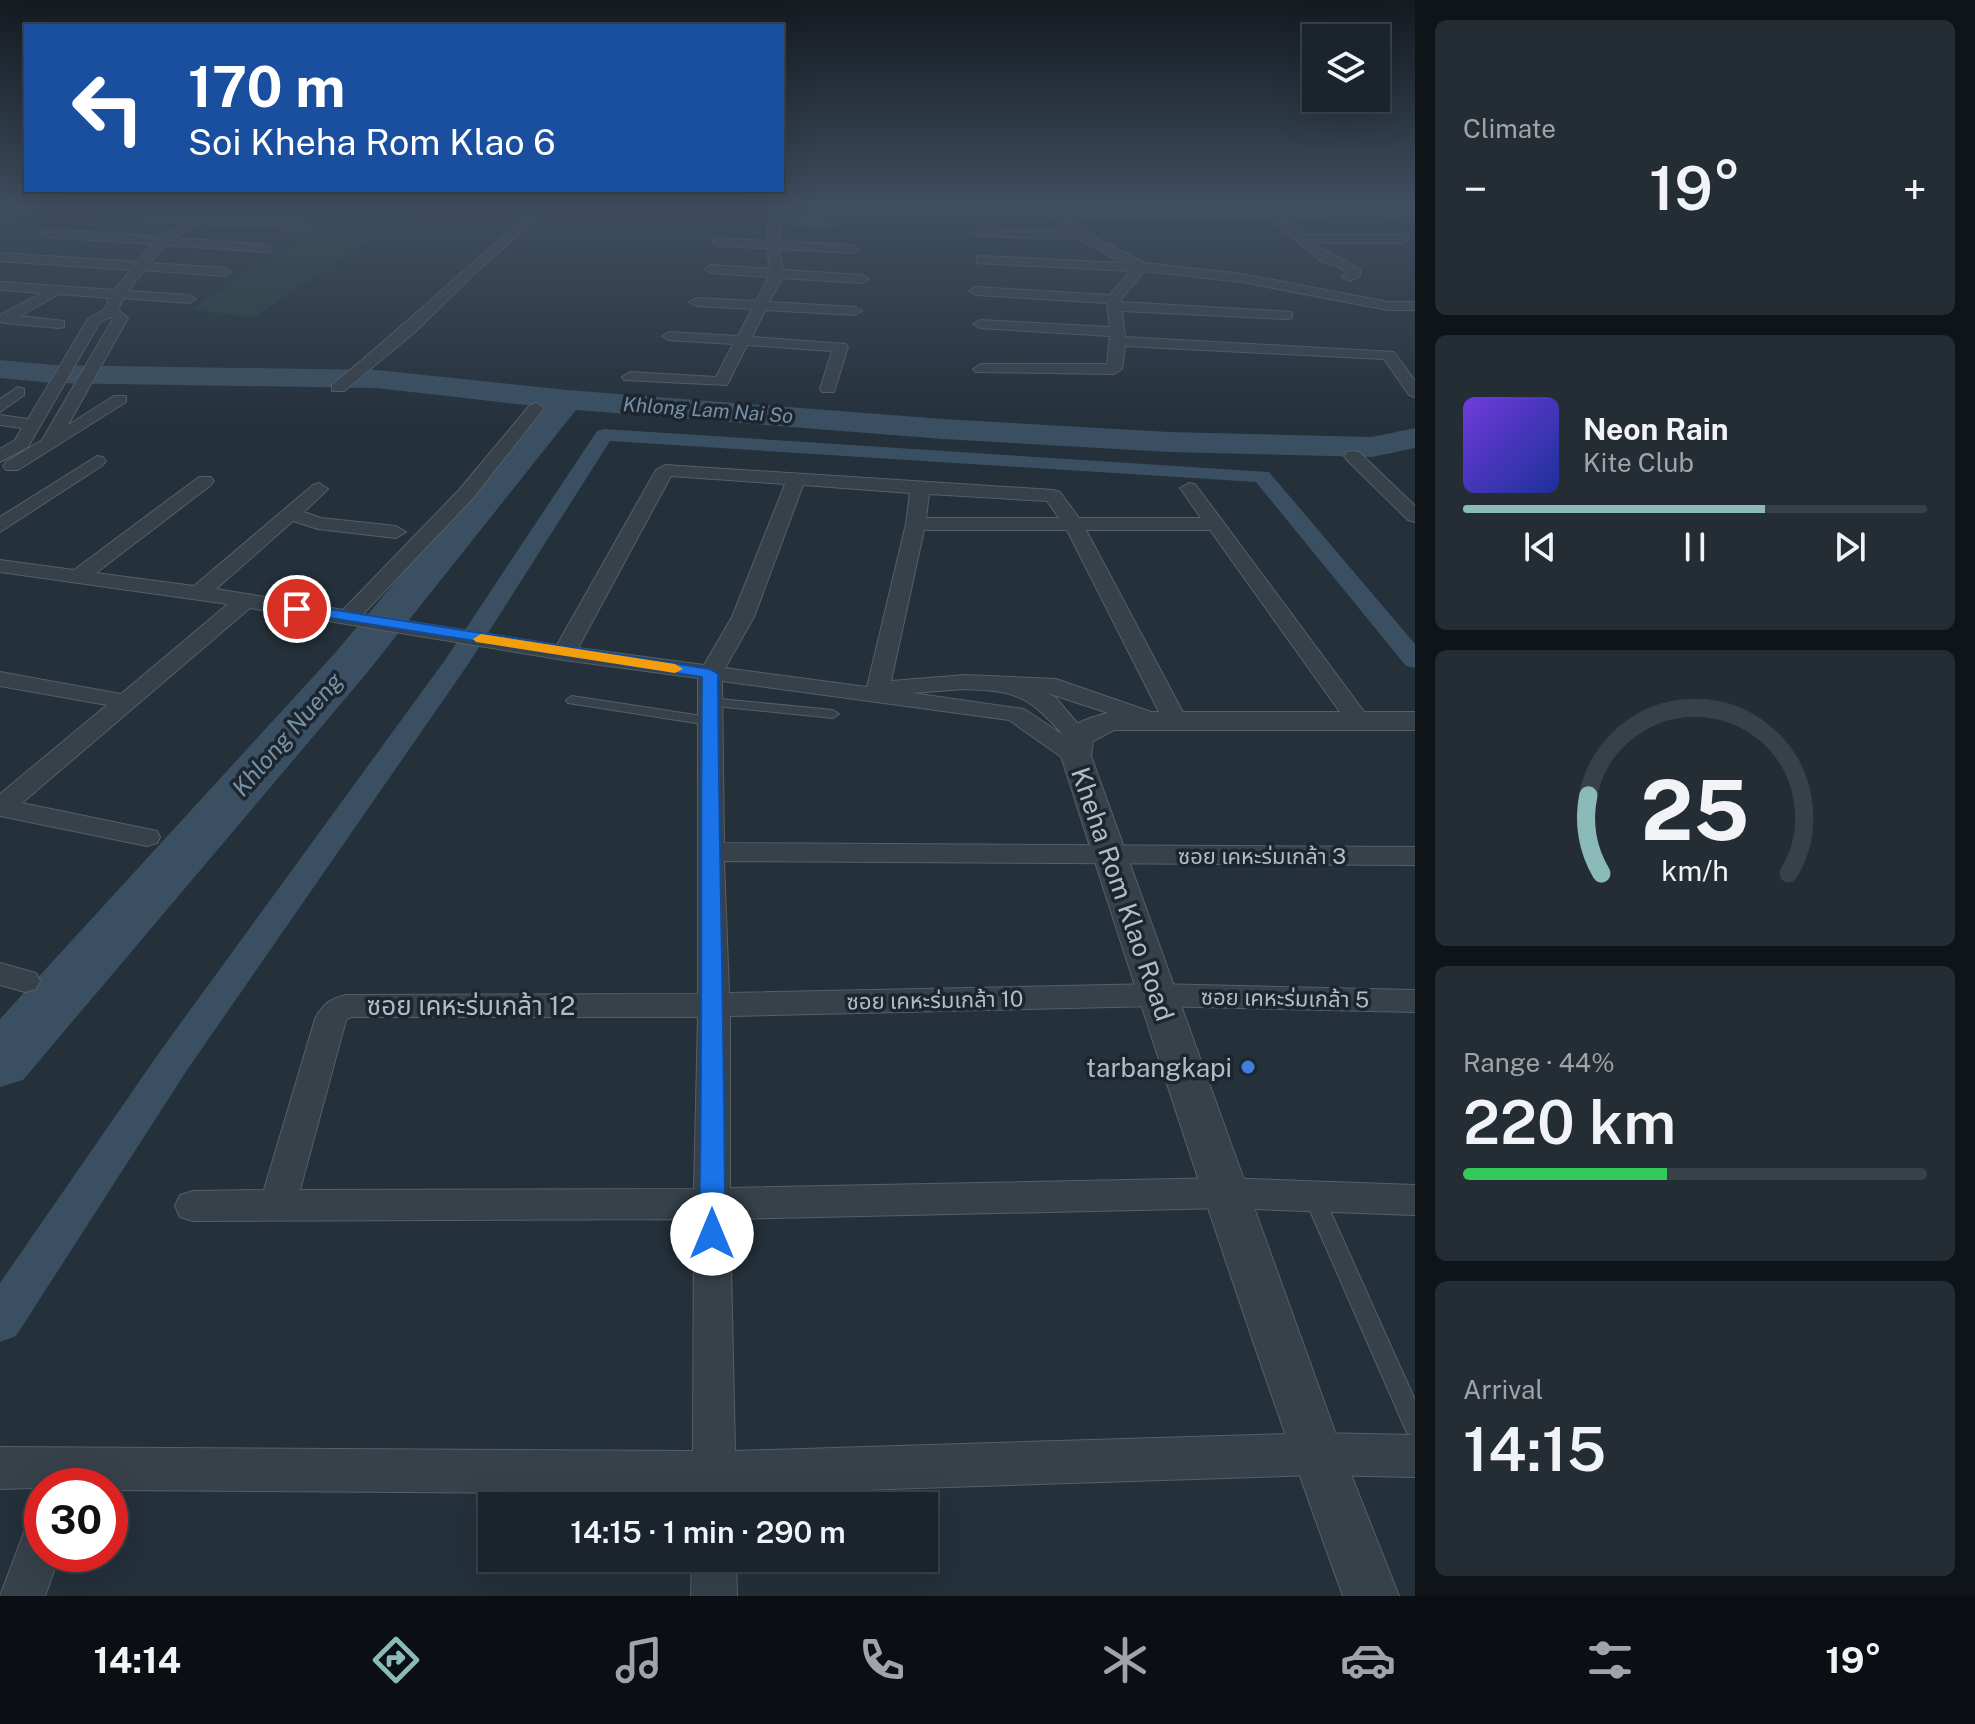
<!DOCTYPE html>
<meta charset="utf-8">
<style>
body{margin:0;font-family:"Public Sans","Noto Sans Thai",sans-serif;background:#242c34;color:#f1f3f6;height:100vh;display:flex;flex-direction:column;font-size:30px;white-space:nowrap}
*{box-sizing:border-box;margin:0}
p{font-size:26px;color:#a0a4a9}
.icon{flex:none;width:44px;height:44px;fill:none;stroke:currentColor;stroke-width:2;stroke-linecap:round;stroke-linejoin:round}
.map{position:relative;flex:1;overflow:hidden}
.details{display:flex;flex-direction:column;gap:20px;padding:20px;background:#0f1418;width:560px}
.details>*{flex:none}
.banner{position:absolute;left:24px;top:24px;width:760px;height:168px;border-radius:0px;box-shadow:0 8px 32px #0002,0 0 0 2px #394148;background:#1a4fa0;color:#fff;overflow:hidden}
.buttons{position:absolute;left:1302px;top:24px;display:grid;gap:16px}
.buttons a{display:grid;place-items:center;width:88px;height:88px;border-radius:0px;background:#1b242c;box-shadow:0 8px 32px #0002,0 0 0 2px #394148;font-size:40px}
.speed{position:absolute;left:24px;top:1468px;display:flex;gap:16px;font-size:40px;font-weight:700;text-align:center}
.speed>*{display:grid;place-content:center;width:104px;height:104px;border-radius:50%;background:#1b242c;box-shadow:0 8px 32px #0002,0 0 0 2px #394148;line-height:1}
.speed .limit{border:12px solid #d22;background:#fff;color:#111}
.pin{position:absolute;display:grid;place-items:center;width:68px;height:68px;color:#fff;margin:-34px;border:4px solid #fff;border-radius:50%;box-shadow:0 2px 8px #0007}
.me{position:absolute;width:88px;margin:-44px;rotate:0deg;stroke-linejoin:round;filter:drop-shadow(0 0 6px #0008)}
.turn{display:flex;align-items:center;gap:28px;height:168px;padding:0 32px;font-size:36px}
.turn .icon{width:104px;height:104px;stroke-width:2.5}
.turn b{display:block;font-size:56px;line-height:68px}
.big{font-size:60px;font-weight:600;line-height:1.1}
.details .widget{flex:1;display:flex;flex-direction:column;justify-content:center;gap:12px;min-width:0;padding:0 28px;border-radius:12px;background:#242c34}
.details .dial{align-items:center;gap:0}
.dial svg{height:208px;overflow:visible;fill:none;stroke:#394148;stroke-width:7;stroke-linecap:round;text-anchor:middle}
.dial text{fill:#f1f3f6;stroke:none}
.song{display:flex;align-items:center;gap:24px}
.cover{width:96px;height:96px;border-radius:12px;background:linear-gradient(135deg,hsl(260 70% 55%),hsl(230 70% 35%))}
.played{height:8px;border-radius:4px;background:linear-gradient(90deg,#8bbbb9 65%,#394148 65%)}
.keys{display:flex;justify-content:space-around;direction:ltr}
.heat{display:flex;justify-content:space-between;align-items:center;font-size:44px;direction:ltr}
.charge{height:12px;border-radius:6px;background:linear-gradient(90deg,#34c759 44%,#394148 0)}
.trip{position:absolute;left:478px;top:1492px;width:460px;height:80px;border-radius:0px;background:#1b242c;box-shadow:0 8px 32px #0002,0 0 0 2px #394148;font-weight:600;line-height:80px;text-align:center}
.tab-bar{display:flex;height:128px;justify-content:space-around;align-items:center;background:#0b0e12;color:#a0a4a9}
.tab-bar .icon{width:56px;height:56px}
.tab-bar .on{color:#8bbbb9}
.tab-bar b{font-size:36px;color:#f1f3f6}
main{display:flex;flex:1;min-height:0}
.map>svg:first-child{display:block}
.green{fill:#273d3c}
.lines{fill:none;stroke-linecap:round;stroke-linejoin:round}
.canal{fill:#3a5062;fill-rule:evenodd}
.river{fill:#3a5062;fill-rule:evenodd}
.service-casing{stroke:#565f68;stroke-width:2}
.minor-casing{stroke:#565f68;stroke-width:2}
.tertiary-casing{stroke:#565f68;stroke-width:2}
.service{fill:#37414a;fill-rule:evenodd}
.minor{fill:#37414a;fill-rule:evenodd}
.tertiary{fill:#37414a;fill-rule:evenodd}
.route{fill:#1a73e8;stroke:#114b97;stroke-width:2}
.slow{fill:#f59e0b}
.shop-dot{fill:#3f7fe0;stroke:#1d262f;stroke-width:3}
.labels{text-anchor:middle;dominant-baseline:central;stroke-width:7;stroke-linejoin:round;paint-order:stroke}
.far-water-label{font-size:20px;font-style:italic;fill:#7591a8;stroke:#1d262f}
.street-label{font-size:22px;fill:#b3bcc6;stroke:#1d262f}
.water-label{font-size:24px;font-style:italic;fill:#7591a8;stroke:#1d262f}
.near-street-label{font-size:26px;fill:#b3bcc6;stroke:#1d262f}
.near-poi-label{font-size:26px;fill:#b3bcc6;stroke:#1d262f;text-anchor:end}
</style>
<main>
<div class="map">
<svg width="1415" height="1596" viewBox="0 0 1415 1596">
<rect width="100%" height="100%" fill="#24303a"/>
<path class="green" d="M 352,206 L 420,206 L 255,317 L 190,310 Z"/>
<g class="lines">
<path class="canal" d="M 604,429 L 1269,472 L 1415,644 L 1415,668 L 1406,666 L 1256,482 L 610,441 L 469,663 L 187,1070 L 16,1336 L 0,1342 L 0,1283 L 161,1050 L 445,660 L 597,431 Z"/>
<path class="river" d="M 0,360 L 54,365 L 377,370 L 567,390 L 943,419 L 1169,432 L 1372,437 L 1415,428 L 1415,448 L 1372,457 L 1169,452 L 943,439 L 576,410 L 366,674 L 23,1080 L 0,1087 L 0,1019 L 334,654 L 544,407 L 377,388 L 54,383 L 0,378 Z"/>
<g class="service-casing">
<path id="service" d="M 572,696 L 709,717 L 715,721 L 709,725 L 568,703 L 566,700 Z
M 709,698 L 833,710 L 839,714 L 833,718 L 705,705 L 703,702 L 705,699 Z
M 1314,1189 L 1321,1191 L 1324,1197 L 1415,1400 L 1415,1436 L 1407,1433 L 1304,1197 L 1307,1191 Z"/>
</g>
<g class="minor-casing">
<path id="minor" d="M 208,206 L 222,206 L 207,217 L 311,222 L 317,226 L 311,230 L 198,223 L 175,238 L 270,245 L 270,251 L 266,252 L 165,245 L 150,263 L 225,268 L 231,272 L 225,276 L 144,270 L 128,291 L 189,295 L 196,299 L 189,303 L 123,298 L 118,310 L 128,318 L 68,425 L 114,396 L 126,396 L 126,402 L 18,470 L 6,470 L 3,466 L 6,462 L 42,440 L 113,319 L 110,317 L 100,322 L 28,447 L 0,462 L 0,449 L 15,440 L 22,428 L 0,425 L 0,415 L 28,419 L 88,319 L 105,309 L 109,298 L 59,294 L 20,316 L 64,321 L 64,327 L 59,328 L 4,323 L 0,322 L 0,315 L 42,293 L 0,290 L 0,282 L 114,290 L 131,270 L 0,261 L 0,253 L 137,262 L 153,244 L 46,237 L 40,233 L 46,229 L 160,237 L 183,222 L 98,217 L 92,214 L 98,211 L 193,216 Z
M 538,206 L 551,206 L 475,273 L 416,331 L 344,391 L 332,391 L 332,385 C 403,327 469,265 538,206 Z
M 776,206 L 788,206 L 784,216 L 833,218 L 839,222 L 833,226 L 782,223 L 778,241 L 853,245 L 859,249 L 853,253 L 779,249 L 783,270 L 862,275 L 869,279 L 862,283 L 782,278 L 769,302 L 855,307 L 862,311 L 855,315 L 765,310 L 752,337 L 846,344 L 848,347 L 834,392 L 822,392 L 820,389 L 832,351 L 747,345 L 727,385 L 624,380 L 622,377 L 630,372 L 716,377 L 733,344 L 669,340 L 662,336 L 669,332 L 738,336 L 752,309 L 696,306 L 689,302 L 696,298 L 756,301 L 769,277 L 711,273 L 705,269 L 711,265 L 770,269 L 767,248 L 718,246 L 712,242 L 718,238 L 766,241 L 769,219 Z
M 1037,206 L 1050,206 L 1085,232 L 1144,263 L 1242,274 L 1388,302 L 1415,302 L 1415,310 L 1388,310 L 1242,282 L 1144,271 L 1121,299 L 1121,302 L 1292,312 L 1292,318 L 1287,319 L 1122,311 L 1125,337 L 1394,352 L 1415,381 L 1415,397 L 1409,395 L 1384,359 L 1125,346 L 1122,369 L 1114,374 L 976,372 L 973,369 L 981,364 L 1107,364 L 1110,336 L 980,328 L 973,324 L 980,320 L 1110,327 L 1107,303 L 976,295 L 969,291 L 976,287 L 1110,295 L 1131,271 L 977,263 L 977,257 L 981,256 L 1123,263 L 1079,239 L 979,236 L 973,232 L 979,228 L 1068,231 Z
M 1261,206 L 1269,206 L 1274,210 L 1366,210 L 1372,213 L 1370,215 L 1283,217 L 1305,235 L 1403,235 L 1409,239 L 1403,243 L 1314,243 C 1329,255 1345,259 1360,270 L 1360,276 L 1349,281 L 1342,277 L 1347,273 L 1337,266 L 1322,262 L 1268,217 L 1073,217 L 1067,214 L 1073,211 L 1261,210 Z
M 1386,214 L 1415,214 L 1415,220 L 1382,219 L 1382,215 Z
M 18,387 L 24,389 L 24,395 L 0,412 L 0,399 Z
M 536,403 L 544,408 L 473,498 L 363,614 L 557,645 L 656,470 L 665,465 L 1053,490 L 1060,492 L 1079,518 L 1201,518 L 1180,488 L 1189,483 L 1195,484 L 1371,721 L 1368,726 L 1350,726 L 1210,530 L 1086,530 L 1187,720 L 1184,725 L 1166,725 L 1163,720 L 1160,725 L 1151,727 L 1044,692 L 1055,697 L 1090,738 L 1087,743 L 1077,745 L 1088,756 L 1085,761 L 1067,761 L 1009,720 L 722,681 L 724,843 L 1415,847 L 1415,865 L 724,861 L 729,993 L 1156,984 L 1415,990 L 1415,1012 L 1156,1006 L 730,1016 L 730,1188 L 1226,1178 L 1415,1185 L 1415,1215 L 1226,1208 L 730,1219 L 735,1451 L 1317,1433 L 1415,1435 L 1415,1477 L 1317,1475 L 736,1494 L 736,1506 L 692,1506 L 692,1494 L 110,1490 L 110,1486 L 0,1489 L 0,1447 L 693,1451 L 694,1219 L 193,1221 L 180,1217 L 175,1206 L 180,1195 L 193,1191 L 264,1190 L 315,1019 C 323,1004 330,999 346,995 L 698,994 L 698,678 L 564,660 L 250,608 L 22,803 L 157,831 L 160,837 L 157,843 L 147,846 L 0,816 L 0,794 L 107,705 L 0,686 L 0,672 L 121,694 L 228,604 L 0,572 L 0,560 L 74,570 L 199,477 L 211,477 L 214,481 L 211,485 L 96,573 L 194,586 L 313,485 L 319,483 L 328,489 L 304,512 L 321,518 L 396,526 L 406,532 L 396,538 L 318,529 L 293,521 L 216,589 L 343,610 L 459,490 L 530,405 ZM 671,476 L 785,484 L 732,617 L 704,665 L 578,648 ZM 803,485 L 910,493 L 906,524 L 867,687 L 725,668 L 754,617 ZM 929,494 L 1047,501 L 1059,518 L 926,518 ZM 924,530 L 1067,530 L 1163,720 L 1160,715 L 1056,679 L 965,675 L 891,681 ZM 965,689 C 1016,691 1029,696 1063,735 L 1024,709 L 912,693 ZM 351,1017 L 698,1017 L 694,1189 L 300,1190 L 346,1020 Z
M 1353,451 L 1359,452 L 1415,506 L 1415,522 L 1408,520 L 1347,460 L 1344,456 L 1347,452 Z
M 97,456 L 103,457 L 106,461 L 103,465 L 0,532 L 0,517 Z
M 0,963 L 36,973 L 40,981 L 36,989 L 25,992 L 0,985 Z
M 42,1521 L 42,1554 L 60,1554 L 45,1596 L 0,1596 L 26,1527 Z
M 692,1558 L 736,1558 L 737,1596 L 691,1596 Z"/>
</g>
<g class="tertiary-casing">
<path id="tertiary" d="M 1112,712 L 1415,712 L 1415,730 L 1114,730 L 1093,741 L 1091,756 L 1343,1454 L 1399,1596 L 1343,1596 C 1242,1319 1151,1037 1061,756 C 1065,722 1082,720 1112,712 Z"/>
</g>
<use href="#service" class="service"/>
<use href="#minor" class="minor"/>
<use href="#tertiary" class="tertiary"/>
</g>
<linearGradient id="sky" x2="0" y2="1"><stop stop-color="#141a20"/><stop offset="0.48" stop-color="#3f4e60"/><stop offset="1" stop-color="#3f4e60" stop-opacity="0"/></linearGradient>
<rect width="1415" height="429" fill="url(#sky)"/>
<path class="route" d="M 297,604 L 710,669 L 718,674 C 719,861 725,1047 725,1234 L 721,1242 L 712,1245 L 703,1242 L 699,1234 C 703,1048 700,863 702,677 L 292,612 L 292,606 Z"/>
<path class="slow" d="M 481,634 L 675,664 L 683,669 L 675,673 L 476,642 L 473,639 Z"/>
<circle class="shop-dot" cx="1248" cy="1067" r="8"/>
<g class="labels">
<g class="far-water-label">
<text transform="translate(708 410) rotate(4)">Khlong Lam Nai So</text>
</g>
<g class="street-label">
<text x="1262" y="856">ซอย เคหะร่มเกล้า 3</text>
<text transform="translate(1285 998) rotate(1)">ซอย เคหะร่มเกล้า 5</text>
<text transform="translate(935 1000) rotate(-1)">ซอย เคหะร่มเกล้า 10</text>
</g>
<g class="water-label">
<text transform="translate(287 734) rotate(-49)">Khlong Nueng</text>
</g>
<g class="near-street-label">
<text transform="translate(1123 894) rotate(71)">Kheha Rom Klao Road</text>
<text x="471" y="1005">ซอย เคหะร่มเกล้า 12</text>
</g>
<g class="near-poi-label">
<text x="1232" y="1067">tarbangkapi</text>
</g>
</g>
</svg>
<div class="buttons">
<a><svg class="icon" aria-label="layers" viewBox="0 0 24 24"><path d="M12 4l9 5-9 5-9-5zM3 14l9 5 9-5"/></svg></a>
</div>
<div class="speed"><div class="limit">30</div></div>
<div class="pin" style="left:297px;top:609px;background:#d93025"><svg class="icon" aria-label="arrive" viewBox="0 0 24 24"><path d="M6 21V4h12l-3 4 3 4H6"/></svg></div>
<svg class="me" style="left:712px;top:1234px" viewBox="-20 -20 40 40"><circle r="19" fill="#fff"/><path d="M0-13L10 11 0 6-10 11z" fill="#1a73e8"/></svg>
<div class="trip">14:15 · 1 min · 290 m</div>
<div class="banner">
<div class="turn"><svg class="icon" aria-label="left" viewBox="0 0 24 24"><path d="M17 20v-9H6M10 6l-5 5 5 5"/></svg><div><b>170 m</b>Soi Kheha Rom Klao 6</div></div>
</div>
</div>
<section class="details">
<div class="widget"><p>Climate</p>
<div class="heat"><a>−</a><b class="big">19°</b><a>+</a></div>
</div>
<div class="widget">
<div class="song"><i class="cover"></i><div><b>Neon Rain</b><p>Kite Club</p></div></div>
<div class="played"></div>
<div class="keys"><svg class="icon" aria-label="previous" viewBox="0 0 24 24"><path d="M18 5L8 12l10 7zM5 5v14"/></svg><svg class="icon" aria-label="pause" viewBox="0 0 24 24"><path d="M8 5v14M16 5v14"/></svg><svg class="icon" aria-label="next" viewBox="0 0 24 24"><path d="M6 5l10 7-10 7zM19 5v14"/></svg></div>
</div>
<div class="widget dial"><svg viewBox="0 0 100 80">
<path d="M14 69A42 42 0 1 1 86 69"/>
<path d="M14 69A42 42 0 0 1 9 39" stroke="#8bbbb9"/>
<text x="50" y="56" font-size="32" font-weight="700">25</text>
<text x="50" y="72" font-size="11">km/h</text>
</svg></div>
<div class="widget"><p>Range · 44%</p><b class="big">220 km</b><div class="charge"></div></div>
<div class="widget"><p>Arrival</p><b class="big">14:15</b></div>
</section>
</main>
<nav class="tab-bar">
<b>14:14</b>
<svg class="icon on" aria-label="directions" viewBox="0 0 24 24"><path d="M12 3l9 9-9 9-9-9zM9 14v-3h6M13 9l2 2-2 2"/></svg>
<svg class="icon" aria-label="music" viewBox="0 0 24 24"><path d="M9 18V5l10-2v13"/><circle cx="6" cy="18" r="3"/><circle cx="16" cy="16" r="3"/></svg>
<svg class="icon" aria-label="phone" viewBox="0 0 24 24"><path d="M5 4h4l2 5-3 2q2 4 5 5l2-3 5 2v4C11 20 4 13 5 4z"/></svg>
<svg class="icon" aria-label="climate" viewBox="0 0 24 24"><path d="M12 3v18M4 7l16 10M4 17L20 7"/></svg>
<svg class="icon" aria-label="car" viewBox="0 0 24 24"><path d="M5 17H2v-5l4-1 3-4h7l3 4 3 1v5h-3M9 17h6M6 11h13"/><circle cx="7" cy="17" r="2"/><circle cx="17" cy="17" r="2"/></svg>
<svg class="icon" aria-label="filters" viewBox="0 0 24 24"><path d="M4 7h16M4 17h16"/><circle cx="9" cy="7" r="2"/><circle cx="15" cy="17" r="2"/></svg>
<b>19°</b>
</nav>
